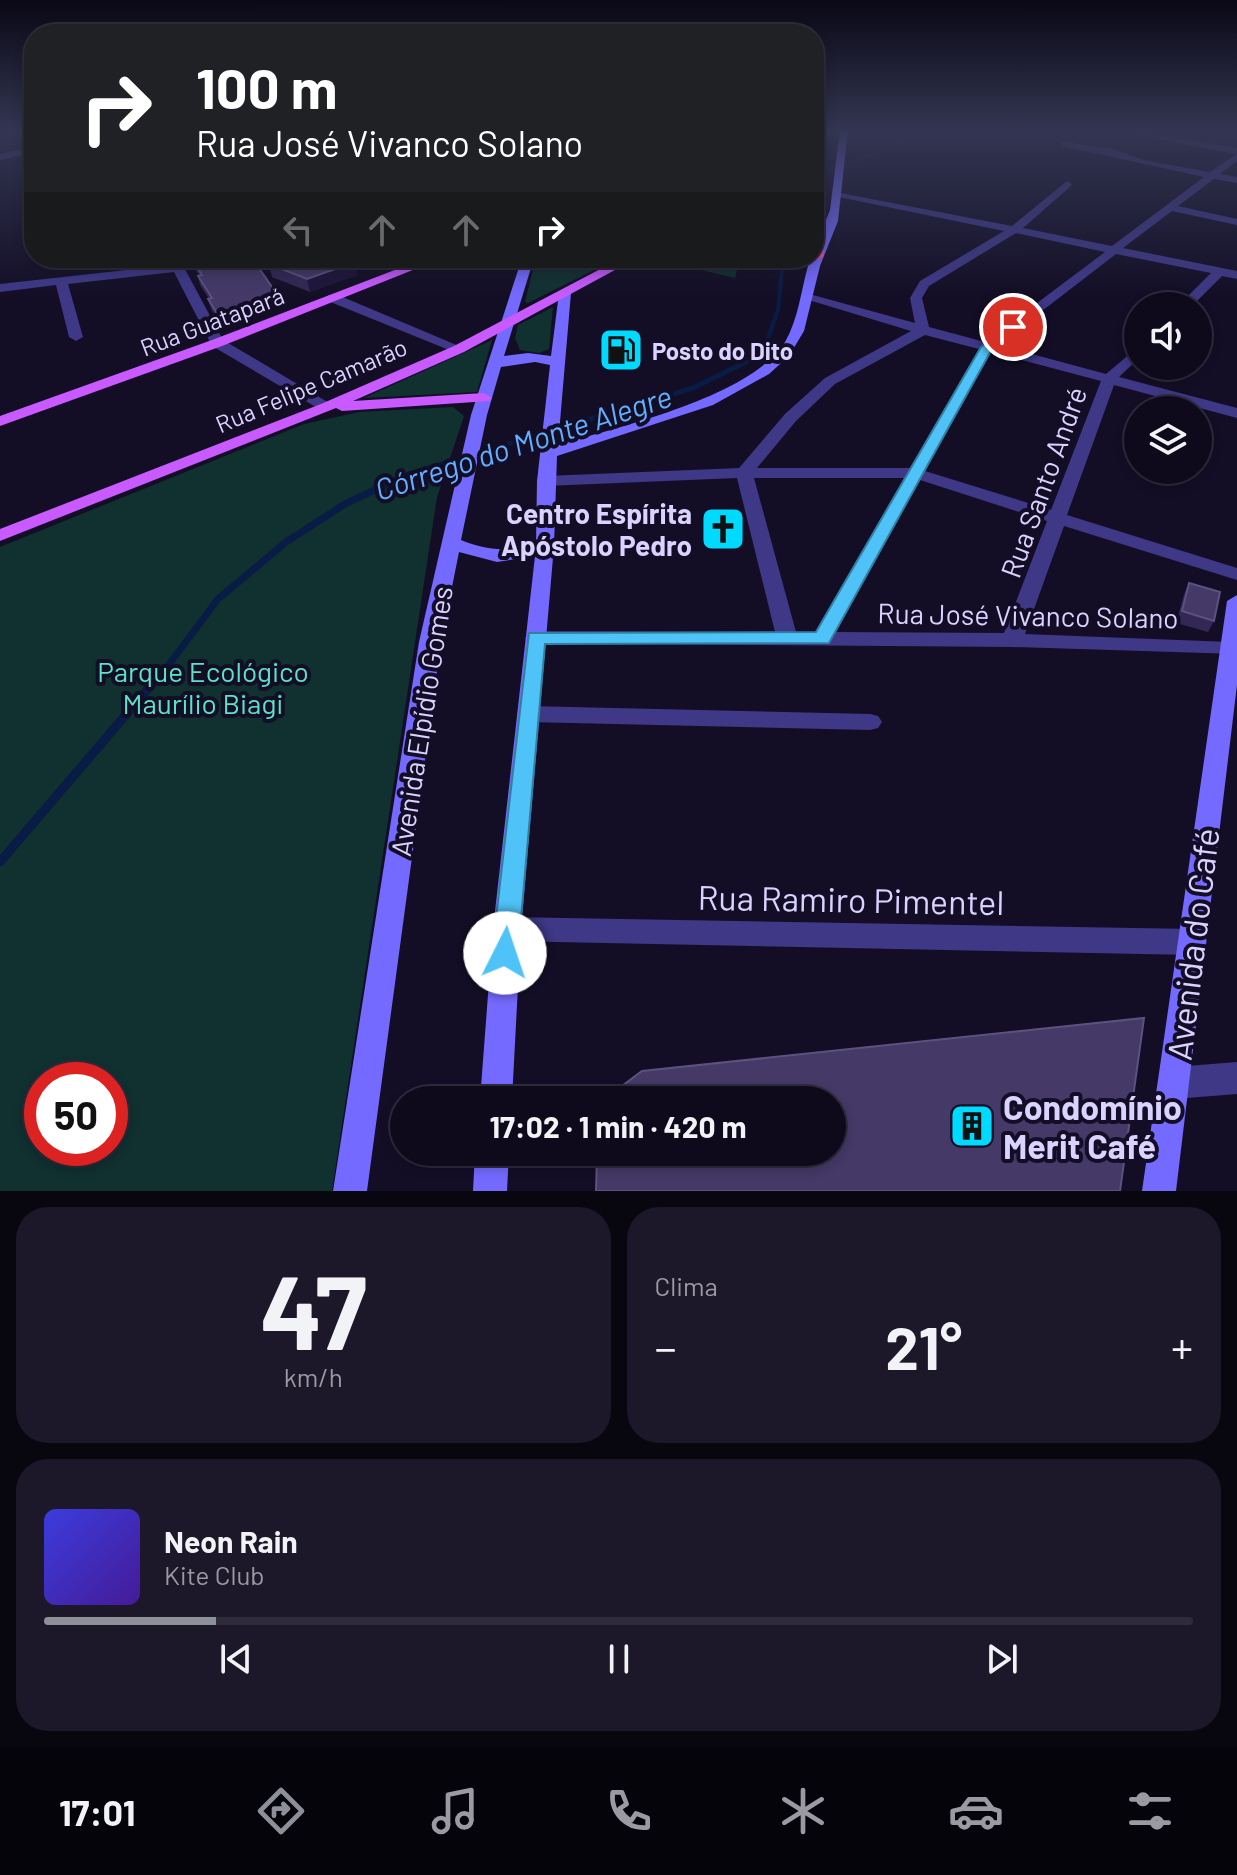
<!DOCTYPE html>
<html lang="pt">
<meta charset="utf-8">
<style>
body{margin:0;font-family:Barlow,sans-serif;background:#1c1829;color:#f1f3f6;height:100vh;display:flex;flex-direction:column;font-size:30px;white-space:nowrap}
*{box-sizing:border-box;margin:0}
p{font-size:26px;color:#9b9aa3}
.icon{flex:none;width:44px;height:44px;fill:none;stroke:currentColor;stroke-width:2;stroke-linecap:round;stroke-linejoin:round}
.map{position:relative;height:1191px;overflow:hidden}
.drawer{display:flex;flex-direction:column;gap:16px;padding:16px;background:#08060f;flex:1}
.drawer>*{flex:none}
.top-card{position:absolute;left:24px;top:24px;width:800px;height:244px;border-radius:32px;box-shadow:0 4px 12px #0003,0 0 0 2px #2e2b3b;background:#202124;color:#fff;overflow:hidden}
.controls{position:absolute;left:1124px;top:292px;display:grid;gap:16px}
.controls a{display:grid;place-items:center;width:88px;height:88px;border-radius:50%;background:#0e0a1c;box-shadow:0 4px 12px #0003,0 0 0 2px #2e2b3b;font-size:40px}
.speed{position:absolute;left:24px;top:1062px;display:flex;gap:16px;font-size:40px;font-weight:700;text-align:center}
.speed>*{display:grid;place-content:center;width:104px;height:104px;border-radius:50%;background:#0e0a1c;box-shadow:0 4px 12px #0003,0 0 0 2px #2e2b3b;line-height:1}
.speed .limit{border:12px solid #d22;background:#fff;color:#111}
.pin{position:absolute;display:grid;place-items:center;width:68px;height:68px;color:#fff;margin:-34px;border:4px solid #fff;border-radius:50%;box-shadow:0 2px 8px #0007}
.me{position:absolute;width:88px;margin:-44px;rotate:4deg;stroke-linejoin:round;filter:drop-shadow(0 0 6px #0008)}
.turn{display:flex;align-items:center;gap:28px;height:168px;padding:0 40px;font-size:36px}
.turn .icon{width:104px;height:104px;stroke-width:2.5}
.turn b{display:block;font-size:56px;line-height:68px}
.lanes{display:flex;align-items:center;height:76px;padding:0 40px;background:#0003;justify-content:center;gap:40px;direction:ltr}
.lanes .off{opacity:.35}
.big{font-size:60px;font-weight:700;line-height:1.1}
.drawer .widget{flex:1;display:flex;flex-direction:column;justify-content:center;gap:12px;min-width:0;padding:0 28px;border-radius:32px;background:#1c1829}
.drawer .dial{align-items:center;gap:0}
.dial b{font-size:104px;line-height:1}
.song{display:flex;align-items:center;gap:24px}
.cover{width:96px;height:96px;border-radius:12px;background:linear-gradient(135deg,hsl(240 70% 55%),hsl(260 70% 35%))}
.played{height:8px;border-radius:4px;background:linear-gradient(90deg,#8c9099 15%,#2e2b3b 15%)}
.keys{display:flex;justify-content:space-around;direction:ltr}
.heat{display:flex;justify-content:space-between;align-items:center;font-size:44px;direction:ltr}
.drawer .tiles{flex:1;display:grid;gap:16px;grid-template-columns:1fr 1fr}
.widget:last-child{grid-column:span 2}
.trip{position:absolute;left:390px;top:1086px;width:456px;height:80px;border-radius:40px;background:#0e0a1c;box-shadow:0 4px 12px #0003,0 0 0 2px #2e2b3b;font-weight:700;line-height:80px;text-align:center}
.tab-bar{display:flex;height:128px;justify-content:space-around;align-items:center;background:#06040b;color:#9b9aa3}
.tab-bar .icon{width:56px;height:56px}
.tab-bar .current{color:#8c9099}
.tab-bar b{font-size:36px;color:#f1f3f6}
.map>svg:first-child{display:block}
.green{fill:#113030;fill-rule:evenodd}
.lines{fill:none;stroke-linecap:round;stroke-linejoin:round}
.stream-far4{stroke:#081c45;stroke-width:3}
.stream-far3{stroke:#081c45;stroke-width:4}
.stream-far2{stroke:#081c45;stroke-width:5}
.stream-far1{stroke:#081c45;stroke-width:7}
.stream{stroke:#081c45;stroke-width:9}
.minor{fill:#3e3886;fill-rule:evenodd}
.secondary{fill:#746aff;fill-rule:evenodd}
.primary{fill:#c85aff;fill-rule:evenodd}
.motorway{fill:#ff4e9c;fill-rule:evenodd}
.wall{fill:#322755}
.shaded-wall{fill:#1e153a}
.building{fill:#443967;stroke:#5b527f;stroke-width:2}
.route{fill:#4fc3f7;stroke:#337fa1;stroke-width:2}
.labels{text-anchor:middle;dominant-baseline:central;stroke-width:8;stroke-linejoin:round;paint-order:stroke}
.far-street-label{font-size:24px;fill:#dad3ff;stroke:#130e26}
.far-poi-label{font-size:24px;font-weight:bold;fill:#dad3ff;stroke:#130e26;text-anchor:start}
.street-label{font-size:28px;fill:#dad3ff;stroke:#130e26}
.poi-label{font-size:28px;font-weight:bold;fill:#dad3ff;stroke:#130e26;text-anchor:end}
.park-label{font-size:28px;fill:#5be3c7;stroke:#130e26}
.water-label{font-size:30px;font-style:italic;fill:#61afff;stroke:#130e26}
.near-street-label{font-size:34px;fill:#dad3ff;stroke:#130e26}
.near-poi-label{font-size:34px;font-weight:bold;fill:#dad3ff;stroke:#130e26;text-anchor:start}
</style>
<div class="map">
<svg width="1237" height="1191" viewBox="0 0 1237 1191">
<rect width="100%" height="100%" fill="#130e26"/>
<path class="green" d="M 536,258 L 589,267 L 594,270 L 528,303 L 525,302 Z
M 651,258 L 740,258 L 735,278 Z
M 553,307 L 549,349 L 539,353 L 520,350 L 515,338 L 518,325 Z
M 492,340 L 477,392 L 364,398 Z
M 453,407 L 464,416 L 437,497 L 332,1191 L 0,1191 L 0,547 L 304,424 L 359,412 ZM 110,1080 L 110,1148 L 42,1148 L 42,1080 Z"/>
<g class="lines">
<path class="stream-far4" d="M 814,173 L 855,162 L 900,142 L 957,130"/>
<path class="stream-far3" d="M 767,341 L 778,310 L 783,258"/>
<path class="stream-far2" d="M 381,487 L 409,474 L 693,388 L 748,361 L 768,339"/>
<path class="stream-far1" d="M 164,671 L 218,599 L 286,542 L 345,504 L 385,485"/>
<path class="stream" d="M 0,862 L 165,669"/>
<path class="minor" d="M 11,130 L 34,135 L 34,141 L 12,132 Z
M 1130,130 L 1237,148 L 1237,161 L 1220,174 L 1237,177 L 1237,183 L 1214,179 L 1178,206 L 1237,219 L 1237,225 L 1172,211 L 1123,248 L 1237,271 L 1237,279 L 1222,276 L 1192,306 L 1178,306 L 1211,273 L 1116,254 L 998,345 L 1106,374 L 1138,347 L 1138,359 L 1119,377 L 1237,408 L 1237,418 L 1114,385 L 1067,515 L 1237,568 L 1237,580 L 1064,526 L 1025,634 L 1230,642 L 1237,644 L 1237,654 L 1012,647 L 529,643 L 525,638 L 529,633 L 536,631 L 775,632 L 737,478 L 546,486 L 537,481 L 546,476 L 739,468 L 785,414 L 825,378 L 911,331 L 802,298 L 802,292 L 915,323 L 910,298 L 920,281 L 1004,231 L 839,197 L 834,194 L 835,192 L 1012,226 L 1067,181 L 1072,184 L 1071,186 L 1023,228 L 1112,246 L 1204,177 L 1062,146 L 1059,141 L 1114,149 L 1143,160 L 1210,172 L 1236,154 L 1117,131 ZM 1016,233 L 1105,252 L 985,342 L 929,327 L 922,298 L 929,286 ZM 925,335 L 979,349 L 910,468 L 757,468 L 796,421 L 835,384 ZM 991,352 L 1101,381 L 1051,510 L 925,471 ZM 754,478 L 904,478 L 815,632 L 796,632 ZM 920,480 L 1047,521 L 1004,633 L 836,632 Z
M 34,147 L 34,153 L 0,160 L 0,154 Z
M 167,258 L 179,258 L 223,340 L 331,404 L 331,410 L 321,410 L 212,346 L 174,272 L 68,284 L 83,337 L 76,341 L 69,337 L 56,285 L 0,292 L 0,284 L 171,265 Z
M 328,295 L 338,295 L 466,349 L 454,352 L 328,301 Z
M 528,706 L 870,714 L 878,716 L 882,722 L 878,728 L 870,730 L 528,722 L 520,720 L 517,714 L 520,708 Z
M 507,917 L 1193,929 L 1203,933 L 1207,942 L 1203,951 L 1193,955 L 507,941 L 497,938 L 493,929 L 497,920 Z
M 1237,1062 L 1237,1094 L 1174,1099 L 1163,1094 L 1158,1083 L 1163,1072 L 1174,1067 Z"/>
<path class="secondary" d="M 840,130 L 848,130 L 838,221 L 820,266 L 804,331 L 789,356 L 769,374 L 713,405 L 557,456 L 554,546 L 521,929 L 512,1100 L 480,1100 L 493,929 L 535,556 L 497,562 L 459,552 L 441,642 L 367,1191 L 333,1191 L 419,642 L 471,415 L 522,258 L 534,258 L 504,356 L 528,353 L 551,356 L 559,293 L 565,289 L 571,293 L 558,445 C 618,427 751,397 785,342 C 798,320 801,291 808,266 L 811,258 L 814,258 L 814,250 L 830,210 ZM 535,362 L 550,365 L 537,481 L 536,543 C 508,552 488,551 461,540 L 487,415 L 501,367 Z
M 1237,595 L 1237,685 L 1176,1191 L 1142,1191 L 1227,601 Z
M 475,1152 L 509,1152 L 507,1191 L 473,1191 Z"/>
<path class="primary" d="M 426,258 L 443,258 L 222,346 L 0,426 L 0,416 L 212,340 Z
M 546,258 L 637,258 L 464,352 L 353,401 L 484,393 L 492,398 L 489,401 L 342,411 L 336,408 L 0,541 L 0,529 L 321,404 L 454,346 L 608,265 L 581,268 Z"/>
<path class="motorway" d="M 814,130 L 822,130 L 824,256 L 817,260 L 811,258 L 814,258 Z"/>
</g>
<path class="wall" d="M 188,258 L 255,258 L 261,271 L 279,297 L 281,306 L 260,315 L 222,328 L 211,309 L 208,299 L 209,299 L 200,285 L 198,276 L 199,275 Z
M 355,262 L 357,275 L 310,292 L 272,277 L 269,264 Z
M 1189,583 L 1214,621 L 1208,632 L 1176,623 L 1184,594 Z"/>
<path class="shaded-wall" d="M 355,262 L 357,275 L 310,292 L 307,279 Z
M 279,297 L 281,306 L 260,315 L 222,328 L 220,318 Z"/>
<path class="building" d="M 191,258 L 255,258 L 261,271 L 279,297 L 257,306 L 220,318 L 208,299 L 212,298 L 198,276 L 202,275 Z
M 286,258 L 344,258 L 355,262 L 307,279 L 269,264 Z
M 1189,583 L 1220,592 L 1214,621 L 1182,611 Z
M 1144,1018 L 1120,1191 L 596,1191 L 597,1152 L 832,1152 L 832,1100 L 612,1100 L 618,1089 L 642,1071 Z"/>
<linearGradient id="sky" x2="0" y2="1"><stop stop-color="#0a0815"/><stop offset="0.44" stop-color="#333652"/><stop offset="1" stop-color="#333652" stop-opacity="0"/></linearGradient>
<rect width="1237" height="297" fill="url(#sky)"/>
<path class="route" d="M 1008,325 L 1019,327 L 992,349 L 829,643 L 545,644 L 518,953 L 515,961 L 505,965 L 496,961 L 492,953 L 529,633 L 816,632 L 981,347 Z"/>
<defs>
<g id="fuel-square" transform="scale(2.3)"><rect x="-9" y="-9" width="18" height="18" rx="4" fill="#00dafe" stroke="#130e26"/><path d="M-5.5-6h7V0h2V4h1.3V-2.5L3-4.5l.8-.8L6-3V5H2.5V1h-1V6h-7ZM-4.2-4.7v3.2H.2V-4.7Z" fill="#111"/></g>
<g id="church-square" transform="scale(2.3)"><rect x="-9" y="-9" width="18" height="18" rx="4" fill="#00dafe" stroke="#130e26"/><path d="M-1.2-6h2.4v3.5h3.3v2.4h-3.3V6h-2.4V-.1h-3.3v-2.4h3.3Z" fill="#111"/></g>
<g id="building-square" transform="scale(2.3)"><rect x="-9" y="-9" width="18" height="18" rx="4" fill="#00dafe" stroke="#130e26"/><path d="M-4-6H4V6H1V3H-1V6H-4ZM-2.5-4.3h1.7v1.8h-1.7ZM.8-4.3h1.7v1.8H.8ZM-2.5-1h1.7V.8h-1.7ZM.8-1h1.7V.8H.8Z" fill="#111"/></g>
</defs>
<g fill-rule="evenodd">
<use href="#fuel-square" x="621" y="350"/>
<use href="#church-square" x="723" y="529"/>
<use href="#building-square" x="972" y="1126"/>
</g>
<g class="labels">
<g class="far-street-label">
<text transform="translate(212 321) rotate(-21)">Rua Guatapará</text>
<text transform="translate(311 385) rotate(-23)">Rua Felipe Camarão</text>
</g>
<g class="far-poi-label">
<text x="652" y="350">Posto do Dito</text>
</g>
<g class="street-label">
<text transform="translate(1043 482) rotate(-70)">Rua Santo André</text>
<text transform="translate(1028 615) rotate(1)">Rua José Vivanco Solano</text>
<text transform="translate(421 721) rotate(-81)">Avenida Elpídio Gomes</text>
</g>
<g class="poi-label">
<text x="692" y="513">Centro Espírita<tspan x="692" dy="32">Apóstolo Pedro</tspan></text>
</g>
<g class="park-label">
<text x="203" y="671">Parque Ecológico<tspan x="203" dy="32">Maurílio Biagi</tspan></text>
</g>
<g class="water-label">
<text transform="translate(523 442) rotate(-18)">Córrego do Monte Alegre</text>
</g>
<g class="near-street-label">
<text transform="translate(851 899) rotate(1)">Rua Ramiro Pimentel</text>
<text transform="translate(1192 944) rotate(-83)">Avenida do Café</text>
</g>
<g class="near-poi-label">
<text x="1003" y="1106">Condomínio<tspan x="1003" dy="39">Merit Café</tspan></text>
</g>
</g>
</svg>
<div class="controls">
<a><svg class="icon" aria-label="sound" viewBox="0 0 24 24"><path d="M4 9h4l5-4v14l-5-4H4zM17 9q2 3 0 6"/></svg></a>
<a><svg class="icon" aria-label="layers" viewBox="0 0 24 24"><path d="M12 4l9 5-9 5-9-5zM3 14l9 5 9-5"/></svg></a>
</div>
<div class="speed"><div class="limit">50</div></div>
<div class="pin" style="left:1013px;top:327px;background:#d93025"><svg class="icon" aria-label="arrive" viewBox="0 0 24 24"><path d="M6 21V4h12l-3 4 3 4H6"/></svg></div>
<svg class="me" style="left:505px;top:953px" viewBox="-20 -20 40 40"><circle r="19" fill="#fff"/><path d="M0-13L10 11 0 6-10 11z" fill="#4fc3f7"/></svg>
<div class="trip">17:02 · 1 min · 420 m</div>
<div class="top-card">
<div class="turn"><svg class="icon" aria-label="right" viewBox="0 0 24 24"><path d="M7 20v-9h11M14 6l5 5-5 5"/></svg><div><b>100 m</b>Rua José Vivanco Solano</div></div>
<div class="lanes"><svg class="icon off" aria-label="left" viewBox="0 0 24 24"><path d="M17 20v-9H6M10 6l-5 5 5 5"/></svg><svg class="icon off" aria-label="ahead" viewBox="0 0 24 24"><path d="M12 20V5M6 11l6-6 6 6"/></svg><svg class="icon off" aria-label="ahead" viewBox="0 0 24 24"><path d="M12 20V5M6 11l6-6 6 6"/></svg><svg class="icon" aria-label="right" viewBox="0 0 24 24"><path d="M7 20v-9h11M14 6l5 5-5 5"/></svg></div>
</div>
</div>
<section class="drawer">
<div class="tiles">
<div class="widget dial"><b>47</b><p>km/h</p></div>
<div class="widget"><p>Clima</p>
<div class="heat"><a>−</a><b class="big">21°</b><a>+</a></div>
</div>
<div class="widget">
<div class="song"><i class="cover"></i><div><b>Neon Rain</b><p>Kite Club</p></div></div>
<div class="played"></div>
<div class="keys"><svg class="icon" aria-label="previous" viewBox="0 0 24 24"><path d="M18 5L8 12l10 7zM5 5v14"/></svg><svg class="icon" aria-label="pause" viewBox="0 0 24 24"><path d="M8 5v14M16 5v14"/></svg><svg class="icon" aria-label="next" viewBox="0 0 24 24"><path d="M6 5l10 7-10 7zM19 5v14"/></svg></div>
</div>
</div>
</section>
<nav class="tab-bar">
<b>17:01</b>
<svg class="icon current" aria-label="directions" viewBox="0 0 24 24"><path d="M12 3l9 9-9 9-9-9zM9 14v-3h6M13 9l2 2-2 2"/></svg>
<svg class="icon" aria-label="music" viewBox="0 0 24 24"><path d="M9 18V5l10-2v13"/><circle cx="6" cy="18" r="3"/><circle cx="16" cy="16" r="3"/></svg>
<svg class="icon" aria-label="phone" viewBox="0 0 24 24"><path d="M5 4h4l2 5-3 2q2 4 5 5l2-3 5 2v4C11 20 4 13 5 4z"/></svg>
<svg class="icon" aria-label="climate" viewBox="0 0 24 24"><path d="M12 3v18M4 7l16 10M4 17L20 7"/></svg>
<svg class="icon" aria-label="car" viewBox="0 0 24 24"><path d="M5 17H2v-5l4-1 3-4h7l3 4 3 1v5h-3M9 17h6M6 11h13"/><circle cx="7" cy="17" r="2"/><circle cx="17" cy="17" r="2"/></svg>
<svg class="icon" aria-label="filters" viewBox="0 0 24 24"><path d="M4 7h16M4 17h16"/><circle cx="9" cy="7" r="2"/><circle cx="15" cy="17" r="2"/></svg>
</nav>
